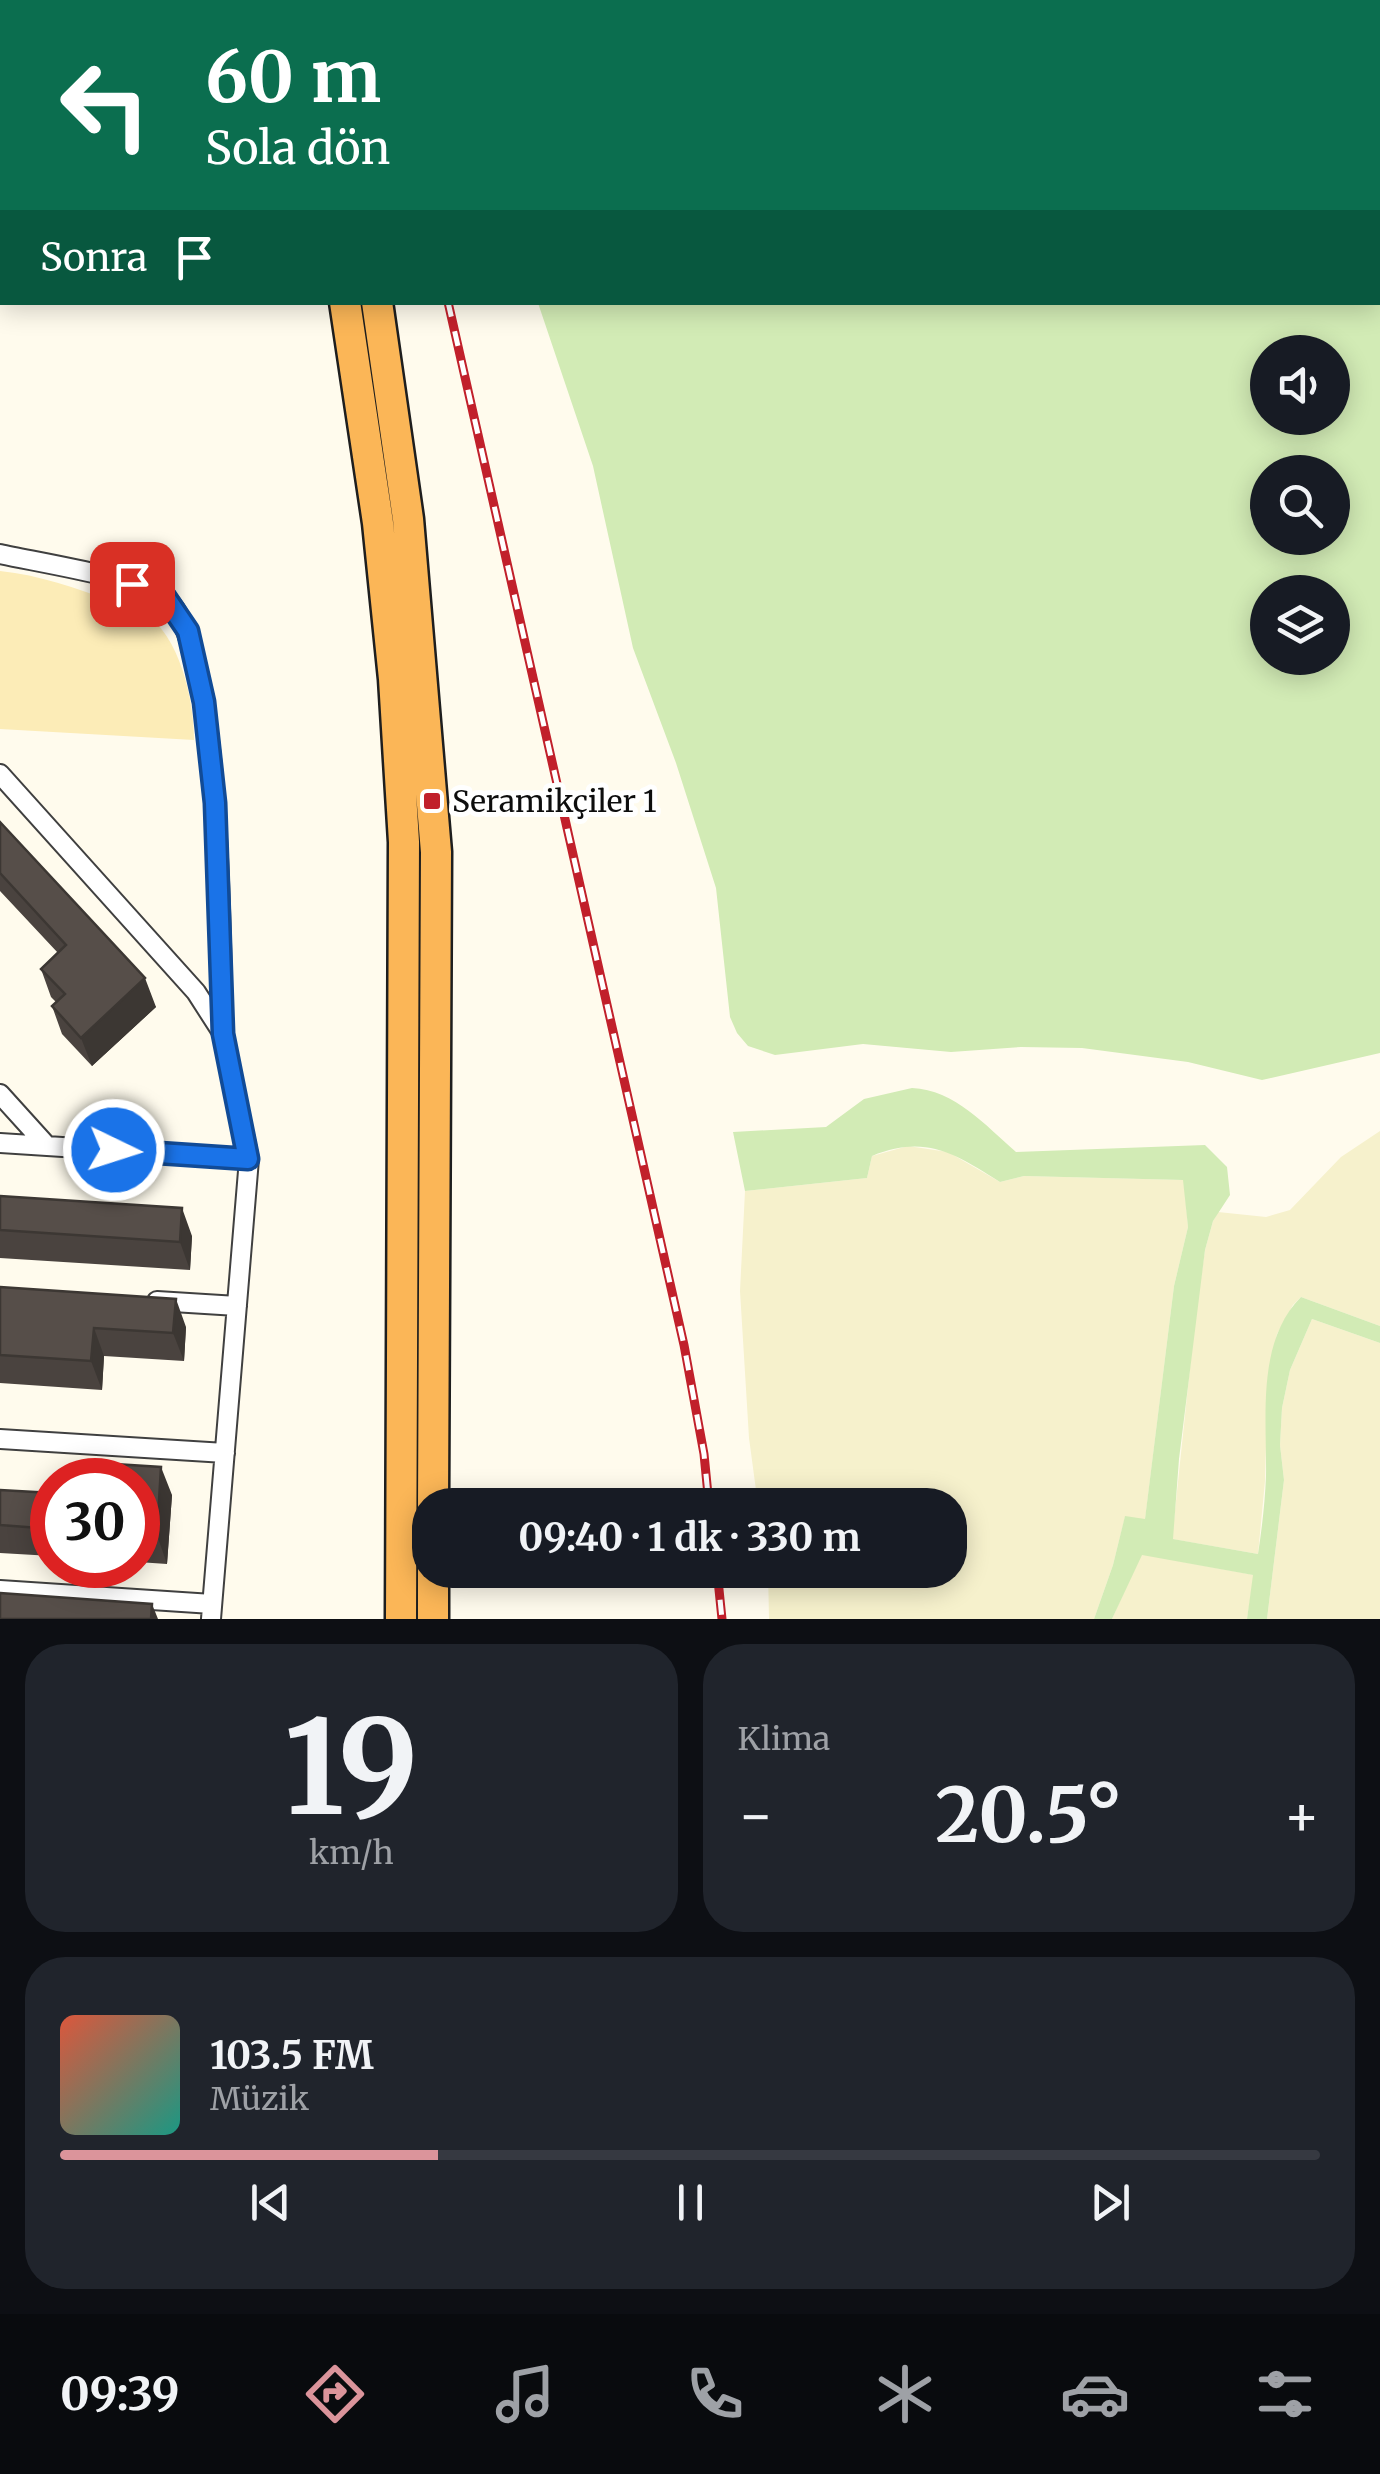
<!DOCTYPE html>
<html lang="tr">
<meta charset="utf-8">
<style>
body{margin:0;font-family:Merriweather,serif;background:#20242c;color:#f1f3f6;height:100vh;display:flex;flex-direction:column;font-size:38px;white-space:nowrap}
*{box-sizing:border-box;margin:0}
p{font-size:32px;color:#9ea1a6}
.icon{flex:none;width:55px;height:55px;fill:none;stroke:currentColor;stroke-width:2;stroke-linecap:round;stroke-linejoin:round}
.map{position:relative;height:1619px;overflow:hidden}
.side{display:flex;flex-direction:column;gap:25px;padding:25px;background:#0d0f14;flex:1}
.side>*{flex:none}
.banner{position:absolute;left:0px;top:0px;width:1380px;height:305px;box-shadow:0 5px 25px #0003;background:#0b6e4f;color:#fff;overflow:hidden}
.buttons{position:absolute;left:1250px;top:335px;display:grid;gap:20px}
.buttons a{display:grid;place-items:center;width:100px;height:100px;border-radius:50%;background:#171b24;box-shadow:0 5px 25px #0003;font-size:50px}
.speed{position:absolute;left:30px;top:1458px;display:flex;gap:20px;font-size:50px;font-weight:700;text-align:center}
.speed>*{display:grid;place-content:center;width:130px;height:130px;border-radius:50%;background:#171b24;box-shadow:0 5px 25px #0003;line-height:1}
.speed .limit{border:15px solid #d22;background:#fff;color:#111}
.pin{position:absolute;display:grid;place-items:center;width:85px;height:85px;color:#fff;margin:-42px;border-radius:20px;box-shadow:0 5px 15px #0006}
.me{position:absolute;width:110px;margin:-55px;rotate:94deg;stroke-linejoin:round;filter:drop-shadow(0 0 8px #0008)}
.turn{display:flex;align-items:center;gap:35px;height:210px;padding:0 40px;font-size:45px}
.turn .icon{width:130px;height:130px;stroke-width:2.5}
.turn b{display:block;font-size:70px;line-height:85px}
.then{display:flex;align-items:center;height:95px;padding:0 40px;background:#0003;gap:20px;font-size:38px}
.big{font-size:75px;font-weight:700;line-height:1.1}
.side .tile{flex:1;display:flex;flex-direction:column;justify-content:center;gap:15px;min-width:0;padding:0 35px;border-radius:40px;background:#20242c}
.side .dial{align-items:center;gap:0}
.dial b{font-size:130px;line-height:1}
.song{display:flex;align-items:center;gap:30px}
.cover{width:120px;height:120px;border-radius:15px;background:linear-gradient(135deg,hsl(10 70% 55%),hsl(170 70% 35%))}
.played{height:10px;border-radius:5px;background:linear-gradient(90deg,#db949b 30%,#363941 30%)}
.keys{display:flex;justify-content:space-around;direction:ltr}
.heat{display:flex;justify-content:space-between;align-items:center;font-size:55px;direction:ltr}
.side .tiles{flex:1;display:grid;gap:25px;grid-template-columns:1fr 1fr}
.tile:last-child{grid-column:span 2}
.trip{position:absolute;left:412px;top:1488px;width:555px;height:100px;border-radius:40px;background:#171b24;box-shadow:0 5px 25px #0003;font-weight:700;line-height:100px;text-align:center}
.tabs{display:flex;height:160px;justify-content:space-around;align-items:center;background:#090b0e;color:#9ea1a6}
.tabs .icon{width:70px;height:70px}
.tabs .on{color:#db949b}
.tabs b{font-size:45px;color:#f1f3f6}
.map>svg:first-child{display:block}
.farmland{fill:#f6f1cc}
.green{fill:#d2ebb5;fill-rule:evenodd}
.sand{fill:#fcecb7}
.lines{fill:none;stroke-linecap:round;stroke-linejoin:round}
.minor-casing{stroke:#404040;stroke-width:22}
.trunk-casing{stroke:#1e1e1e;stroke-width:35}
.minor{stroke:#fff;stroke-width:18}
.trunk{stroke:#fbb657;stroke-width:30}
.rail-casing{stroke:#c1202b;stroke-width:9}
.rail{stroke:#fff;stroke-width:5;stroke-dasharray:15;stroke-linecap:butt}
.wall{fill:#4a433f}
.shaded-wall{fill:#3c3733}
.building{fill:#564e49;stroke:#3c3733;stroke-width:2.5}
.route-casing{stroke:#114b97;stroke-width:25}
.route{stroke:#1a73e8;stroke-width:18}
.poi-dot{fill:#c1202b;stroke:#fff;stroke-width:4}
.labels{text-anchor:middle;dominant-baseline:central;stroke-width:10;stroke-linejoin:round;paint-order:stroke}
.poi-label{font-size:30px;fill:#0d0d0d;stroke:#fff;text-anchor:start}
</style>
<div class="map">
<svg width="1380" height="1619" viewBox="0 0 1380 1619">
<rect width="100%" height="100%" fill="#fffbed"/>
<path class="farmland" d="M 1380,1131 L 1380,1326 L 1301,1297 L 1293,1305 L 1277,1334 L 1268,1380 L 1265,1481 L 1258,1554 L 1172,1539 L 1195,1320 L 1205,1250 L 1213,1221 L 1218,1212 L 1266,1217 L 1290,1210 L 1341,1157 Z
M 908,1146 L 948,1152 L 1000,1182 L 1024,1176 L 1184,1180 L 1188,1227 L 1174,1286 L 1145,1520 L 1125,1517 L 1113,1565 L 1094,1619 L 769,1619 L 768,1570 L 950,1570 L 950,1505 L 758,1505 L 749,1438 L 740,1291 L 745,1191 L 867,1178 L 872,1156 Z
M 1312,1319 L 1380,1343 L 1380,1619 L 1267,1619 L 1284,1480 L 1280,1445 L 1282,1408 L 1290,1370 Z
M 1141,1554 L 1254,1575 L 1247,1619 L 1112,1619 Z"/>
<path class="green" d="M 466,0 L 1380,0 L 1380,1053 L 1262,1080 L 1188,1062 L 1082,1048 L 1021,1047 L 951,1052 L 863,1044 L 775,1055 L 748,1046 L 737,1033 L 730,1017 L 716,888 L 676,763 L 633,648 L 593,466 L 538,303 L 1378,302 L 1378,2 ZM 1332,352 L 1332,418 L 1268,418 L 1268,352 ZM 1268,472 L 1332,472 L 1332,538 L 1268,538 ZM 1332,592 L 1332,658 L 1268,658 L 1268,592 Z
M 912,1088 C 955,1090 985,1125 1016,1152 L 1205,1145 L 1227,1167 L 1230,1195 L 1213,1221 L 1205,1250 L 1179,1459 L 1173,1539 L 1258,1554 C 1262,1528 1265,1502 1266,1476 C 1267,1418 1256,1342 1301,1297 L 1380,1326 L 1380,1343 L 1312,1319 L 1290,1370 L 1282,1408 L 1280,1445 L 1284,1480 L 1267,1619 L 1247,1619 L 1253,1575 L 1142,1555 L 1112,1619 L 1094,1619 L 1113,1565 L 1125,1516 L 1145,1519 L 1174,1286 L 1188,1227 L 1183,1180 L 1024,1176 L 1000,1182 C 955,1154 926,1134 872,1156 L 867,1178 L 745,1191 L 733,1132 L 826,1127 L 864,1099 Z"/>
<path class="sand" d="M 0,571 C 40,575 75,588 114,602 C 122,605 135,607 143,612 C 180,635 194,700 194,740 L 0,729 Z"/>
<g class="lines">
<g class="minor-casing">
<path id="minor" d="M 0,554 C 36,562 137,578 163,596 C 224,639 220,953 223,1031
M 0,774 L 196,992 L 223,1034 L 249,1159 L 211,1619
M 0,1094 L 47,1146
M 0,1143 L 249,1159
M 157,1301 L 237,1306
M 0,1439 L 225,1453
M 0,1590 L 212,1604"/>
</g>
<g class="trunk-casing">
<path id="trunk" d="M 300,0 L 301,2
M 333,0 L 334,2
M 345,302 L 378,523 L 394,679 L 404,842 L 401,1619
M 377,302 L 408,519 L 436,852 L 433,1505
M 433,1619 L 433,1570"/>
</g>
<use href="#minor" class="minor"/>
<use href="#trunk" class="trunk"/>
<g class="rail-casing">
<path id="rail" d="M 382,0 L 382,2
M 448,302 L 684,1345 L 704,1454 L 709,1505
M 717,1570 L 722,1619"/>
</g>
<use href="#rail" class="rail"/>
</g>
<path class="wall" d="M 0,822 L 156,1007 L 92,1066 L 62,1034 L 52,1006 L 56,1002 L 51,997 L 41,969 L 58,953 L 0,891 Z
M 0,1196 L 192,1236 L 190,1270 L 0,1258 Z
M 0,1287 L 186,1327 L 184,1361 L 104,1356 L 102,1390 L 0,1383 Z
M 138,1480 L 172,1495 L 167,1564 L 138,1562 Z
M 0,1490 L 52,1493 L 52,1556 L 0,1553 Z"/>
<path class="shaded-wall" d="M 145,978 L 156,1007 L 92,1066 L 81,1038 Z
M 182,1208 L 192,1236 L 190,1270 L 180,1242 Z
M 176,1299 L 186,1327 L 184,1361 L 173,1333 Z
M 94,1328 L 104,1356 L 102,1390 L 91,1361 Z
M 161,1467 L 172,1495 L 167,1564 L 157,1535 Z
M 152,1604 L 158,1619 L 151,1619 Z"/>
<path class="building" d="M 0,822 L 145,978 L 81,1038 L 52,1006 L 65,994 L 41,969 L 66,945 L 0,873 Z
M 0,1196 L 182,1208 L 180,1242 L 0,1230 Z
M 0,1287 L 176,1299 L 173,1333 L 94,1328 L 91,1361 L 0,1355 Z
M 83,1462 L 161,1467 L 157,1535 L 138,1534 L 138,1480 L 81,1480 Z
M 0,1490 L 52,1493 L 52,1529 L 0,1525 Z
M 0,1593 L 152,1604 L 151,1619 L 0,1619 Z"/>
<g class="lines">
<g class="route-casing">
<path id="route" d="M 114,1150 L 248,1159 L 223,1034 L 215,803 L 204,702 L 188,631 L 165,597 L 132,584"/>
</g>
<use href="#route" class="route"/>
</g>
<rect class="poi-dot" x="422" y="791" width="20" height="20" rx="5"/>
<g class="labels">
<g class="poi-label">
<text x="452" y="801">Seramikçiler 1</text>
</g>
</g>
</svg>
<div class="buttons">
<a><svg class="icon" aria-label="sound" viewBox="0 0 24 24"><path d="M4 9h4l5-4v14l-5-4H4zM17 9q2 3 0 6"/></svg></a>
<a><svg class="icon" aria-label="search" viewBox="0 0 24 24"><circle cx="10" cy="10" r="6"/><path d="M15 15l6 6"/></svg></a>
<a><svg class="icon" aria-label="layers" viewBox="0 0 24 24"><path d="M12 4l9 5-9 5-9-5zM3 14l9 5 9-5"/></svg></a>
</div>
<div class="speed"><div class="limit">30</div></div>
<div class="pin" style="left:132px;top:584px;background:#d93025"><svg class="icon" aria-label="arrive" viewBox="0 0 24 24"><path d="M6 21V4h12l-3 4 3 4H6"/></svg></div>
<svg class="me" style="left:114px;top:1150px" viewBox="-20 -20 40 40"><circle r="17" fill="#1a73e8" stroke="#fff" stroke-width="3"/><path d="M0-11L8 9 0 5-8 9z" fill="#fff"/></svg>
<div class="trip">09:40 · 1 dk · 330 m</div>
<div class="banner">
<div class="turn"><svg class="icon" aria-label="left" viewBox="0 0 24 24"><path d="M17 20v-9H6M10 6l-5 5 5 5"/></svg><div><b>60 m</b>Sola dön</div></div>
<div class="then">Sonra<svg class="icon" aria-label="arrive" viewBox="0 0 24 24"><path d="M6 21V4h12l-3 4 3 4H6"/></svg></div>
</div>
</div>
<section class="side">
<div class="tiles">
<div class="tile dial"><b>19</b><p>km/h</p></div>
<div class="tile"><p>Klima</p>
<div class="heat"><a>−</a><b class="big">20.5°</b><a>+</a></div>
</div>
<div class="tile">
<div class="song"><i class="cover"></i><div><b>103.5 FM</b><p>Müzik</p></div></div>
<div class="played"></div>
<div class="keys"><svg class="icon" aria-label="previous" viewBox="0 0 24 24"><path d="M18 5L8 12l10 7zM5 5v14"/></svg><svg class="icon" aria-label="pause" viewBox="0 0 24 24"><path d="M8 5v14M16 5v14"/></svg><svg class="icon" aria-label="next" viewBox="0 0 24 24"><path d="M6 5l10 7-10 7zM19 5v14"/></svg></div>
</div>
</div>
</section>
<nav class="tabs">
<b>09:39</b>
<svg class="icon on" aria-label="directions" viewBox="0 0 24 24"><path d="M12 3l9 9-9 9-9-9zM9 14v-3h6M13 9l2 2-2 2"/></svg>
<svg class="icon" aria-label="music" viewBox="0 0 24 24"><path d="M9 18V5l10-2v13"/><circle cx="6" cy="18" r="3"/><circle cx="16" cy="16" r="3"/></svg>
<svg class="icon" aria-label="phone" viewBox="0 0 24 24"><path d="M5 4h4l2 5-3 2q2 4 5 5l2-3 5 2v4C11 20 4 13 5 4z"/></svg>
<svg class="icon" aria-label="climate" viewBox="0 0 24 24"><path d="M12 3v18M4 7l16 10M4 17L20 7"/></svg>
<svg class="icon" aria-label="car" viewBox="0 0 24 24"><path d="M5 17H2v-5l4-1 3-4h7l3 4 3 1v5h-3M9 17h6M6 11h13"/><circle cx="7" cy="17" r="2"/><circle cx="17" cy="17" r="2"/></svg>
<svg class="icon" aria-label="filters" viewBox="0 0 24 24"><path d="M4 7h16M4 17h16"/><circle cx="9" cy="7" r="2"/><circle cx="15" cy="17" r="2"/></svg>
</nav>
